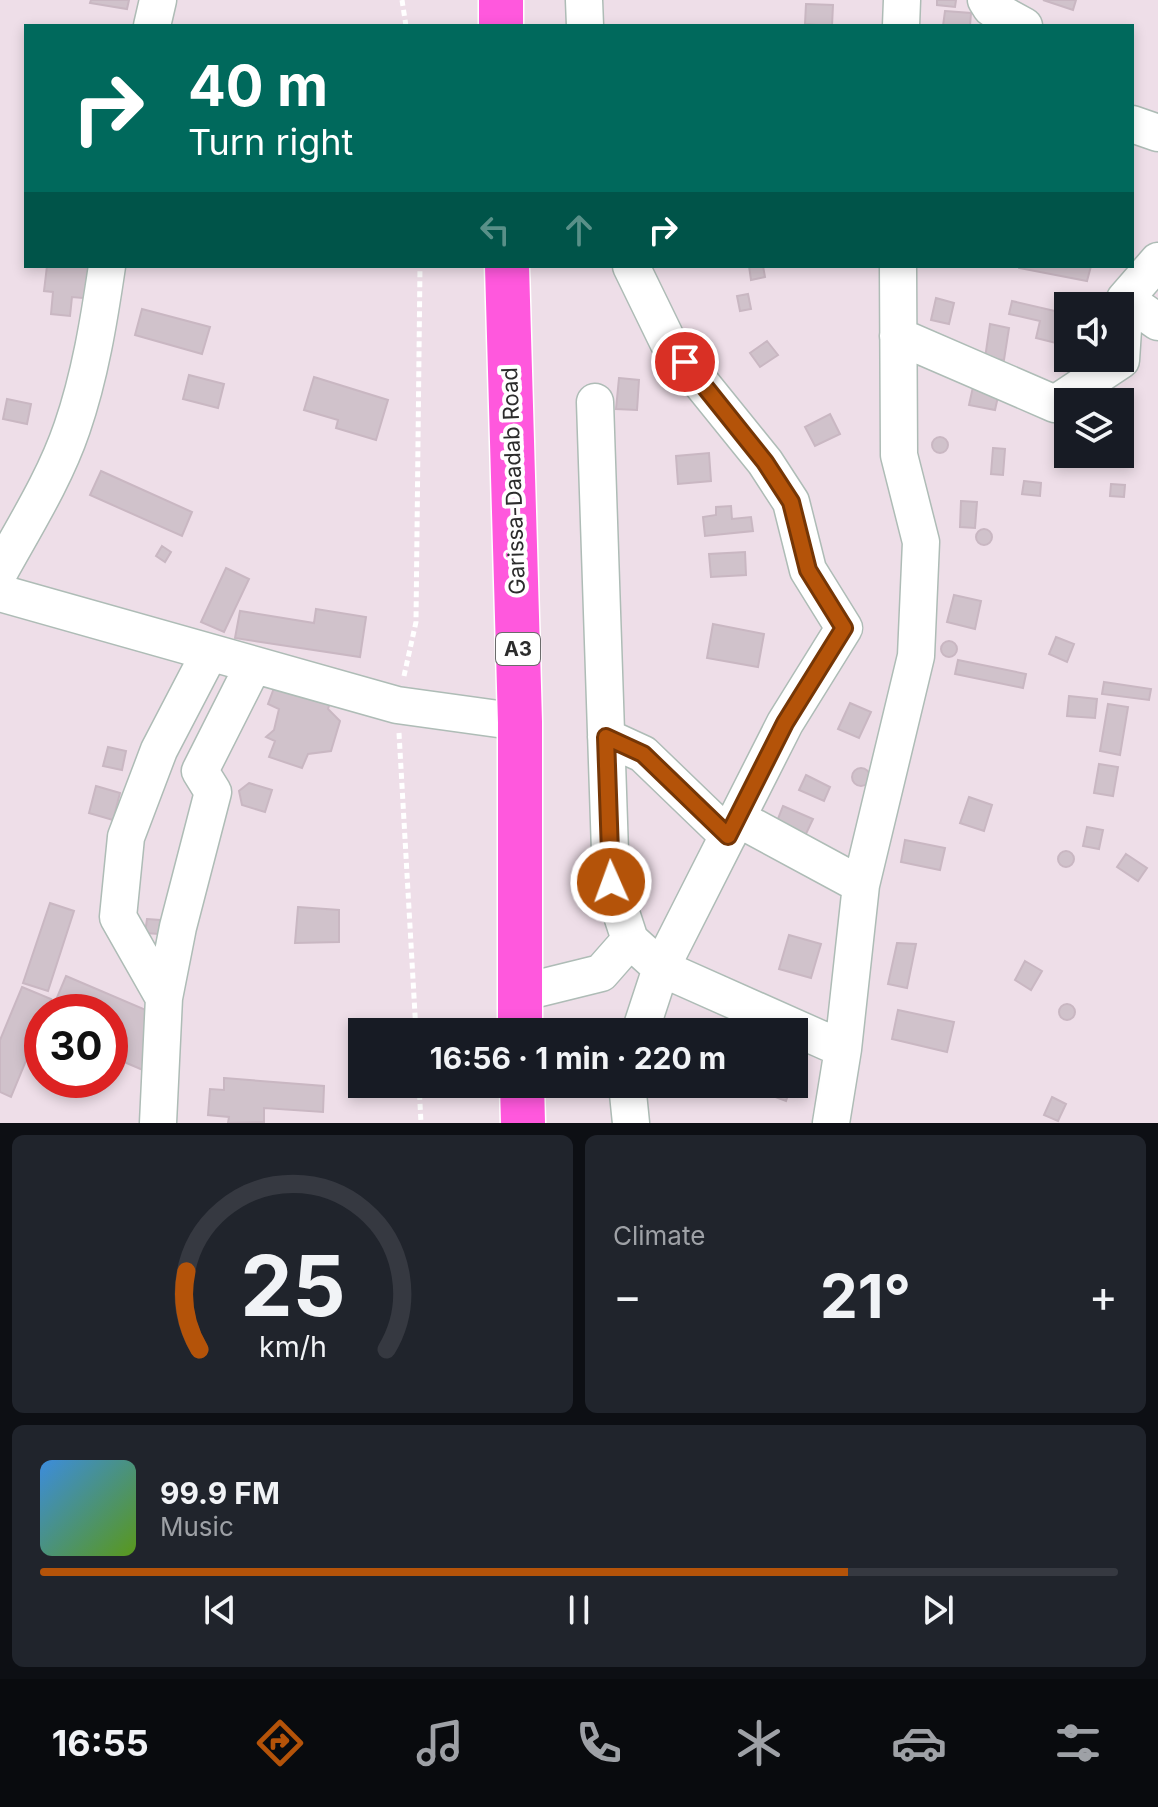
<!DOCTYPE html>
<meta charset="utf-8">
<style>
body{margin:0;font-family:Inter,sans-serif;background:#20242c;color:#f1f3f6;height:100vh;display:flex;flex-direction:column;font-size:30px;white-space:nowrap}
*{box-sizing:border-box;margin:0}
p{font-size:26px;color:#9ea1a6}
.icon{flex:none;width:44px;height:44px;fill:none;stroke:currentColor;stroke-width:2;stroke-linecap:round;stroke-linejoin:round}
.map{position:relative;height:1123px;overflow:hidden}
.drawer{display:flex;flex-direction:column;gap:12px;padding:12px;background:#0d0f14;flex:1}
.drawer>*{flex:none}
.hud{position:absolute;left:24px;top:24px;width:1110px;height:244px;border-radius:0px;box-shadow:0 4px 12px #0003;background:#00695c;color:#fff;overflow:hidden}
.buttons{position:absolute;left:1054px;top:292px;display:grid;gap:16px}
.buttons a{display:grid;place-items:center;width:80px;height:80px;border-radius:0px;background:#171b24;box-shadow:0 4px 12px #0003;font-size:40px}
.speed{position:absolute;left:24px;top:994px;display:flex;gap:16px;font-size:40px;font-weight:700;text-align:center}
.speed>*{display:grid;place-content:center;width:104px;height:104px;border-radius:50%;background:#171b24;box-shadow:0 4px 12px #0003;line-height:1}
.speed .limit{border:12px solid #d22;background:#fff;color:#111}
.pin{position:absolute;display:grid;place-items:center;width:68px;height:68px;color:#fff;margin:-34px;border:4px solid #fff;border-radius:50%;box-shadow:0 2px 8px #0007}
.me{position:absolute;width:88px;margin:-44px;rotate:358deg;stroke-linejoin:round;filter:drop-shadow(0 0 6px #0008)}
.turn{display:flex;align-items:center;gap:28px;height:168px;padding:0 32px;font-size:36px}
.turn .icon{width:104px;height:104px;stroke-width:2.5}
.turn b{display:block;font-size:56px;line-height:68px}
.lanes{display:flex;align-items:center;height:76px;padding:0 32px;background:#0003;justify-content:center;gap:40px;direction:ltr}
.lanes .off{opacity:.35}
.big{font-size:60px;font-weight:700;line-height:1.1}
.drawer .tile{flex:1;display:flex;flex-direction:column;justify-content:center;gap:12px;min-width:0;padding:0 28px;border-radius:12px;background:#20242c}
.drawer .dial{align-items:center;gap:0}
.dial svg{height:208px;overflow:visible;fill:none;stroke:#363941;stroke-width:7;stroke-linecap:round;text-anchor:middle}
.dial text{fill:#f1f3f6;stroke:none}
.song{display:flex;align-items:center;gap:24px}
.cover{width:96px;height:96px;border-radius:12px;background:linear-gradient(135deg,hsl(210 70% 55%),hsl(90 70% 35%))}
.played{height:8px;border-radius:4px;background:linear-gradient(90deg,#b45309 75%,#363941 75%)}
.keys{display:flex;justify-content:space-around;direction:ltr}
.heat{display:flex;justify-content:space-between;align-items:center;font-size:44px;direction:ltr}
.drawer .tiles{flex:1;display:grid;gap:12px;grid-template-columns:1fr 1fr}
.tile:last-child{grid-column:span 2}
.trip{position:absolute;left:348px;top:1018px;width:460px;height:80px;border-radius:0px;background:#171b24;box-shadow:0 4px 12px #0003;font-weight:700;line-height:80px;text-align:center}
.menu{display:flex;height:128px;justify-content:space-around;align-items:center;background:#090b0e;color:#9ea1a6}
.menu .icon{width:56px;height:56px}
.menu .active{color:#b45309}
.menu b{font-size:36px;color:#f1f3f6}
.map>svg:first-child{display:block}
.building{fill:#d0c2cb;stroke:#c9b7c2;stroke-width:2}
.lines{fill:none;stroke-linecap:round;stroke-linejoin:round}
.minor-casing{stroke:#aebcb6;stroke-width:39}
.highway-casing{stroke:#fff;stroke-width:47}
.path{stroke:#fff;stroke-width:5;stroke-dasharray:6 4;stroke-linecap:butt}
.minor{stroke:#fff;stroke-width:36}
.highway{stroke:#ff58dd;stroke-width:44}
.route-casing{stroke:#753606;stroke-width:20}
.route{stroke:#b45309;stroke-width:14}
.labels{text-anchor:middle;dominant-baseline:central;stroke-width:8;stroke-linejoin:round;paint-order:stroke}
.shield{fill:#fff;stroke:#6b6b6b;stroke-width:2}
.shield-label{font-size:20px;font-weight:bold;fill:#2c2c2c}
.street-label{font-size:22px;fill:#2c2c2c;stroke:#fff}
</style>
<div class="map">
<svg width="1158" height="1123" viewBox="0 0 1158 1123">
<rect width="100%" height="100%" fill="#eedee8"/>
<path class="building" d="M 91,0 L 129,0 L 127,9 L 90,3 Z
M 937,0 L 956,0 L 955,7 L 937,5 Z
M 1043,0 L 1076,0 L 1073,10 Z
M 806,4 L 833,5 L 832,26 L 805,24 Z
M 945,11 L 971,13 L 970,26 L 943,26 Z
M 47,266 L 97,266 L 94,299 L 72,297 L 70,316 L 51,314 L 53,292 L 44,291 Z
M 749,266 L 763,266 L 765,277 L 751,280 Z
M 1019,266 L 1091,266 L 1087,281 L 1019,268 Z
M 748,294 L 751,309 L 740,311 L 737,296 Z
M 936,298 L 954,303 L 949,324 L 931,320 Z
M 1012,301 L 1068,314 L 1068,346 L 1036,338 L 1040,321 L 1009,314 Z
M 142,309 L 210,327 L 202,354 L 135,335 Z
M 990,324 L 1009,328 L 1004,360 L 985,358 Z
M 767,341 L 778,355 L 760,367 L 750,353 Z
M 189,375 L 224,384 L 218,408 L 183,399 Z
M 314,377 L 388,400 L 376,440 L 336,428 L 338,420 L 304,410 Z
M 619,378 L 639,380 L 637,410 L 616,409 Z
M 973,387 L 999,392 L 995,410 L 969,405 Z
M 7,399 L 31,404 L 27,424 L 3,419 Z
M 830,414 L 840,434 L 815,446 L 805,427 Z
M932 445a8 8 0 1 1 16 0a8 8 0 1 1-16 0Z
M 993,448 L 1005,449 L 1003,475 L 991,474 Z
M 709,453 L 711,481 L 678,484 L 676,456 Z
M 101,471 L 192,512 L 182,536 L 90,495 Z
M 1024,481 L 1041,483 L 1040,496 L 1022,494 Z
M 1111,484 L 1125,485 L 1124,497 L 1110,496 Z
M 961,501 L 977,502 L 975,528 L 960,527 Z
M 731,506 L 732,519 L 751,517 L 753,531 L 705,536 L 703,517 L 716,515 L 716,507 Z
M976 537a8 8 0 1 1 16 0a8 8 0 1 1-16 0Z
M 162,546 L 171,552 L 165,562 L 156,556 Z
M 745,552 L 746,575 L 711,577 L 709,554 Z
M 226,568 L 249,579 L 224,632 L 201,622 Z
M 954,595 L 981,601 L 975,629 L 947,622 Z
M 316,609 L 366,617 L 360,657 L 235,638 L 240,611 L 314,623 Z
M 713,624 L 764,634 L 758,667 L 707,658 Z
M 1056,637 L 1074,644 L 1067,662 L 1049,654 Z
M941 649a8 8 0 1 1 16 0a8 8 0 1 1-16 0Z
M 958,660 L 1026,674 L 1023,688 L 955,674 Z
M 277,680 L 331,699 L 328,709 L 340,721 L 331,751 L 308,754 L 302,768 L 269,757 L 275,741 L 266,737 L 274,730 L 279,709 L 268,704 Z
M 1104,682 L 1151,689 L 1149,700 L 1102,694 Z
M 1069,696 L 1097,699 L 1095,718 L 1067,716 Z
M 850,703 L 871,712 L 859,738 L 838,729 Z
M 1108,704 L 1128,707 L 1120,755 L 1100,751 Z
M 108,747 L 126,751 L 122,770 L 103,766 Z
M 1099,764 L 1118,767 L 1113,796 L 1094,793 Z
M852 777a9 9 0 1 1 18 0a9 9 0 1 1-18 0Z
M 806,775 L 830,787 L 824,801 L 799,790 Z
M 249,783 L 272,790 L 265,812 L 242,805 L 239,791 Z
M 96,786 L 120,793 L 113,820 L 89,813 Z
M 969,797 L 992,805 L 984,831 L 960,823 Z
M 783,806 L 813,819 L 805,836 L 776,824 Z
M 1087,827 L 1103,830 L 1099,849 L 1083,846 Z
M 905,840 L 945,848 L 940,870 L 901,862 Z
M1058 859a8 8 0 1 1 16 0a8 8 0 1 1-16 0Z
M 1126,854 L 1147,868 L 1138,881 L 1117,867 Z
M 50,903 L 74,911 L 48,991 L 23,983 Z
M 298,907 L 339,910 L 339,942 L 295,943 Z
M 147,919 L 160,920 L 159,934 L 145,933 Z
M 789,935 L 821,944 L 811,978 L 779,969 Z
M 897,943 L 916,944 L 907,988 L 888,984 Z
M 1025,961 L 1042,971 L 1031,990 L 1015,980 Z
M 66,976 L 153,1013 L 143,1070 L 110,1056 L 110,1012 L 51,1012 Z
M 22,987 L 51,999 L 46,1012 L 42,1012 L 42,1022 L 11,1097 L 0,1092 L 0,1040 Z
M1059 1012a8 8 0 1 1 16 0a8 8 0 1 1-16 0Z
M 898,1010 L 954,1022 L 947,1052 L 892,1039 Z
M 224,1078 L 324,1086 L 323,1112 L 264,1108 L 264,1122 L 228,1123 L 229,1117 L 208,1115 L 210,1089 L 224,1090 Z
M 771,1084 L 792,1084 L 786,1101 L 767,1094 Z
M 1052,1097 L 1066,1104 L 1058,1121 L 1044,1115 Z"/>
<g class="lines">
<g class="minor-casing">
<path id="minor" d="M 584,0 L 585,26
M 986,0 L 991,8 L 1024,26
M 152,26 L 158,0
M 901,26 L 902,0
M 1132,124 L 1158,133
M 631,266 L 668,342 L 765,462 L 791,502 L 808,570 L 844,628 L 785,723 L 661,968 L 640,1032
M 1125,299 L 1158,322
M 898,336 L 1055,404 L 1121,360 L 1125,299 L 1158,261
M 595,402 L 611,882 L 630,940
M 0,571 C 26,524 55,478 72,428 C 90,376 99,320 107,266
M 0,593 L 397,705 L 520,722
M 606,737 L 643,754 L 728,836
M 737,818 L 861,885
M 520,993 L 601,973 L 630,940 L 661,968 L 843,1049
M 164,998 L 118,917 L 126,837 L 159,750 L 209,654
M 627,1084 L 631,1123
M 158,1123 L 164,998 L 178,927 L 213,792 L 200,771 L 253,666
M 831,1123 L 843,1049 L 861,885 L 916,656 L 921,542 L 899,455 L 898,266"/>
</g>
<g class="highway-casing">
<path id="highway" d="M 501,0 L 501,26
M 507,266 L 520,722 L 520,1032
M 522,1084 L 523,1123"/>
</g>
<path class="path" d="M 402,0 L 406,26
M 404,676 L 416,622 L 420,266
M 399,733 L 416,1032
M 419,1084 L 421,1123"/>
<use href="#minor" class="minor"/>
<use href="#highway" class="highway"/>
</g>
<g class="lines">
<g class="route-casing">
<path id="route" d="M 611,882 L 606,737 L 643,754 L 728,836 L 785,723 L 844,628 L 808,570 L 791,502 L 765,462 L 685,362"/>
</g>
<use href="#route" class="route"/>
</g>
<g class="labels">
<rect class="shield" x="496" y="633" width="44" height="32" rx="6"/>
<g class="shield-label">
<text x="518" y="649">A3</text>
</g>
<g class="street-label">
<text transform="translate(513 481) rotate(-92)">Garissa-Daadab Road</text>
</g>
</g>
</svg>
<div class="buttons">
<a><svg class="icon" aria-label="sound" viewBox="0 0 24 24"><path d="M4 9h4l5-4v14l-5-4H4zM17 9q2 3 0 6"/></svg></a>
<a><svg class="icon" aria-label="layers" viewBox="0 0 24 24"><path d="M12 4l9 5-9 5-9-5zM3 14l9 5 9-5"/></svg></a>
</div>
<div class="speed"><div class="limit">30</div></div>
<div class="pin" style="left:685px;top:362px;background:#d93025"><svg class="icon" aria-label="arrive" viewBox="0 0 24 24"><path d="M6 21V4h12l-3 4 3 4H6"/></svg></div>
<svg class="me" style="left:611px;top:882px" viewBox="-20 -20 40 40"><circle r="17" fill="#b45309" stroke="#fff" stroke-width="3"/><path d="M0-11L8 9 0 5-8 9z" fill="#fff"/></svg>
<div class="trip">16:56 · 1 min · 220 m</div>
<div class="hud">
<div class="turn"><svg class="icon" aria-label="right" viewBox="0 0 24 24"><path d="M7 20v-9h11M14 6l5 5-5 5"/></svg><div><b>40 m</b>Turn right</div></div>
<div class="lanes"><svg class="icon off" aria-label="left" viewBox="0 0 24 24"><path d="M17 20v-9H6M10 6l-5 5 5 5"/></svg><svg class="icon off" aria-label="ahead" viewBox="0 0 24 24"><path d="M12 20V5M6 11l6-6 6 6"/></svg><svg class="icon" aria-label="right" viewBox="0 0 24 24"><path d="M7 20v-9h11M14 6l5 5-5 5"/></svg></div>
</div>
</div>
<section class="drawer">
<div class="tiles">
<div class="tile dial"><svg viewBox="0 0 100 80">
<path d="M14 69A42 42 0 1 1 86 69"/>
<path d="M14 69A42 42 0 0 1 9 39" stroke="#b45309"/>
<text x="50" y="56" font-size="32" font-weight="700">25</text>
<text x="50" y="72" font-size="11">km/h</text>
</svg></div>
<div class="tile"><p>Climate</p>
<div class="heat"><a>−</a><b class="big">21°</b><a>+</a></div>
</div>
<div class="tile">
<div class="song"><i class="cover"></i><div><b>99.9 FM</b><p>Music</p></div></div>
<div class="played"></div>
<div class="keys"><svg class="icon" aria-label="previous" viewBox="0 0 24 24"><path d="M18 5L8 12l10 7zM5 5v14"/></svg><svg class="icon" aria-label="pause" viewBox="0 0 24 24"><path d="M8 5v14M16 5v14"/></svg><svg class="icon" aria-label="next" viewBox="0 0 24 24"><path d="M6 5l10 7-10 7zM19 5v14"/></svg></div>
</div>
</div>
</section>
<nav class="menu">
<b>16:55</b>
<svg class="icon active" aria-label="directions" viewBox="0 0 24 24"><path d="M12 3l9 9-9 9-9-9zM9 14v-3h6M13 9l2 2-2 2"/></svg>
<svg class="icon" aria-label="music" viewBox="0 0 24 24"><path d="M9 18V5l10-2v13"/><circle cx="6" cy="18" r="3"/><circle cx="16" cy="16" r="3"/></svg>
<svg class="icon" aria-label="phone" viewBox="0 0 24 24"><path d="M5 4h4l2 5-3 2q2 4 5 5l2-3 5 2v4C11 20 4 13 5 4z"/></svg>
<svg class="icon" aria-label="climate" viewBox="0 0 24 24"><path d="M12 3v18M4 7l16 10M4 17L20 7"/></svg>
<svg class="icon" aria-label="car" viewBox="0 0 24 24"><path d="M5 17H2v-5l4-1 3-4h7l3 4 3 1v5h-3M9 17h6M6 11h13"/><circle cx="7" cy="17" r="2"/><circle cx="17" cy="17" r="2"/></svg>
<svg class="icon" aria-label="filters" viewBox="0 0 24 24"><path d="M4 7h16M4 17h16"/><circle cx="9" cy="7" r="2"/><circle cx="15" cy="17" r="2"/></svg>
</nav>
